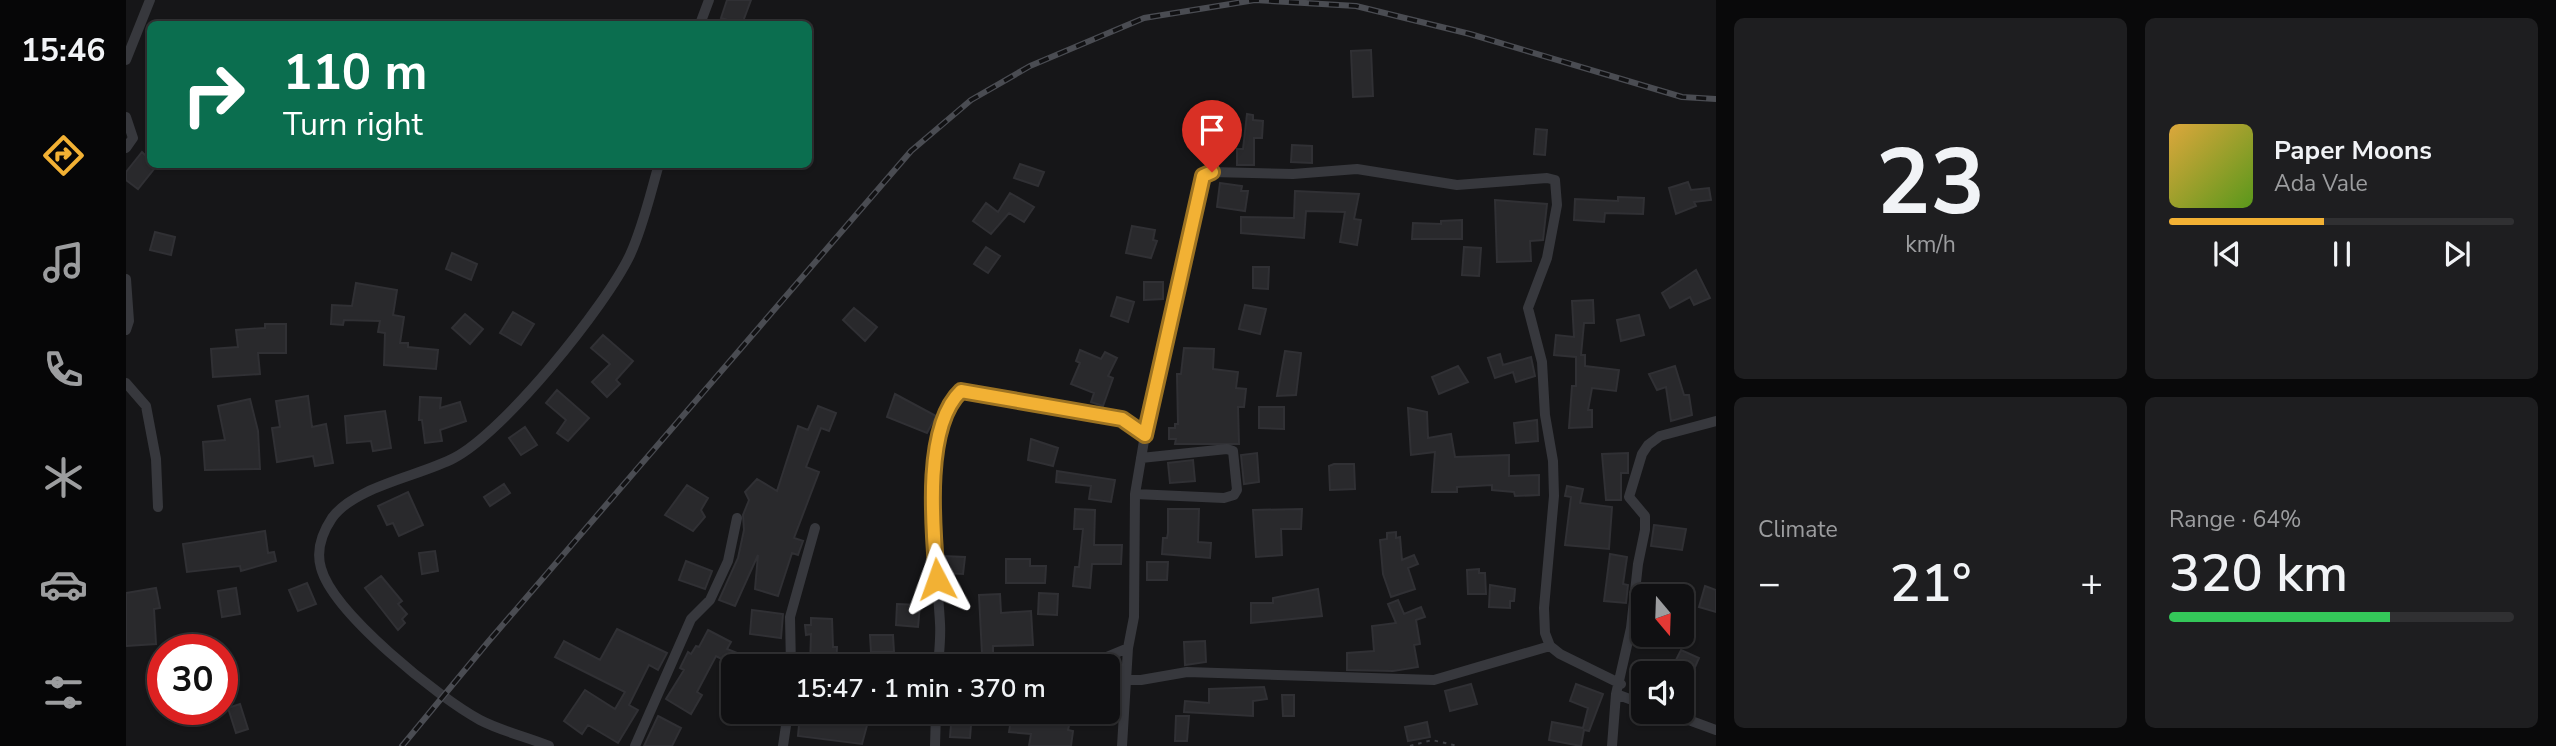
<!DOCTYPE html>
<meta charset="utf-8">
<style>
body{margin:0;font-family:"Nunito Sans",sans-serif;background:#1e1e20;color:#f1f3f6;height:100vh;display:flex;flex-direction:column;font-size:26px;white-space:nowrap}
*{box-sizing:border-box;margin:0}
p{font-size:23px;color:#9c9d9f}
.icon{flex:none;width:38px;height:38px;fill:none;stroke:currentColor;stroke-width:2;stroke-linecap:round;stroke-linejoin:round}
.map{position:relative;flex:1;overflow:hidden}
.sheet{display:flex;flex-direction:column;gap:18px;padding:18px;background:#09090a;width:840px}
.sheet>*{flex:none}
.top-card{position:absolute;left:21px;top:21px;width:665px;height:147px;border-radius:10px;box-shadow:0 2px 5px #0004,0 0 0 2px #303032;background:#0b6e4f;color:#fff;overflow:hidden}
.needle{width:46px;rotate:161deg}
.fabs{position:absolute;left:1505px;top:584px;display:grid;gap:14px}
.fabs a{display:grid;place-items:center;width:63px;height:63px;border-radius:10px;background:#101012;box-shadow:0 2px 5px #0004,0 0 0 2px #303032;font-size:35px}
.speed{position:absolute;left:21px;top:634px;display:flex;gap:14px;font-size:35px;font-weight:700;text-align:center}
.speed>*{display:grid;place-content:center;width:91px;height:91px;border-radius:50%;background:#101012;box-shadow:0 2px 5px #0004,0 0 0 2px #303032;line-height:1}
.speed .limit{border:10px solid #d22;background:#fff;color:#111}
.pin{position:absolute;display:grid;place-items:center;width:60px;height:60px;color:#fff;margin:-72px -30px;border-radius:50% 50% 50% 0;rotate:-45deg;box-shadow:0 0 7px #0007}
.pin .icon{rotate:45deg}
.me{position:absolute;width:77px;margin:-38px;rotate:356deg;stroke-linejoin:round;filter:drop-shadow(0 0 5px #0008)}
.turn{display:flex;align-items:center;gap:24px;height:147px;padding:0 21px;font-size:32px}
.turn .icon{width:91px;height:91px;stroke-width:2.5}
.turn b{display:block;font-size:49px;line-height:60px}
.big{font-size:52px;font-weight:600;line-height:1.1}
.sheet .tile{flex:1;display:flex;flex-direction:column;justify-content:center;gap:10px;min-width:0;padding:0 24px;border-radius:10px;background:#1e1e20}
.sheet .dial{align-items:center;gap:0}
.dial b{font-size:91px;line-height:1}
.song{display:flex;align-items:center;gap:21px}
.cover{width:84px;height:84px;border-radius:10px;background:linear-gradient(135deg,hsl(40 70% 55%),hsl(90 70% 35%))}
.played{height:7px;border-radius:4px;background:linear-gradient(90deg,#f2b134 45%,#303032 45%)}
.keys{display:flex;justify-content:space-around;direction:ltr}
.heat{display:flex;justify-content:space-between;align-items:center;font-size:38px;direction:ltr}
.charge{height:10px;border-radius:5px;background:linear-gradient(90deg,#34c759 64%,#303032 0)}
.sheet .tiles{flex:1;display:grid;gap:18px;grid-template-columns:repeat(2,1fr)}
.trip{position:absolute;left:595px;top:654px;width:399px;height:70px;border-radius:10px;background:#101012;box-shadow:0 2px 5px #0004,0 0 0 2px #303032;font-weight:600;line-height:70px;text-align:center}
main{display:flex;flex:1;min-height:0}
.dock{display:flex;flex-direction:column;width:126px;justify-content:space-around;align-items:center;background:#060607;color:#9c9d9f}
.dock .icon{width:49px;height:49px}
.dock .selected{color:#f2b134}
.dock b{font-size:32px;color:#f1f3f6}
.map>svg:first-child{display:block}
.building{fill:#29292c;stroke:#303034;stroke-width:2}
.lines{fill:none;stroke-linecap:round;stroke-linejoin:round}
.path{stroke:#3d3f44;stroke-width:2;stroke-dasharray:3.5 5;stroke-linecap:butt}
.minor{stroke:#37383d;stroke-width:10}
.rail-casing{stroke:#4a4c52;stroke-width:6}
.rail{stroke:#111113;stroke-width:3.5;stroke-dasharray:10;stroke-linecap:butt}
.route-casing{stroke:#9d7322;stroke-width:18}
.route{stroke:#f2b134;stroke-width:12}
</style>
<main>
<nav class="dock">
<b>15:46</b>
<svg class="icon selected" aria-label="directions" viewBox="0 0 24 24"><path d="M12 3l9 9-9 9-9-9zM9 14v-3h6M13 9l2 2-2 2"/></svg>
<svg class="icon" aria-label="music" viewBox="0 0 24 24"><path d="M9 18V5l10-2v13"/><circle cx="6" cy="18" r="3"/><circle cx="16" cy="16" r="3"/></svg>
<svg class="icon" aria-label="phone" viewBox="0 0 24 24"><path d="M5 4h4l2 5-3 2q2 4 5 5l2-3 5 2v4C11 20 4 13 5 4z"/></svg>
<svg class="icon" aria-label="climate" viewBox="0 0 24 24"><path d="M12 3v18M4 7l16 10M4 17L20 7"/></svg>
<svg class="icon" aria-label="car" viewBox="0 0 24 24"><path d="M5 17H2v-5l4-1 3-4h7l3 4 3 1v5h-3M9 17h6M6 11h13"/><circle cx="7" cy="17" r="2"/><circle cx="17" cy="17" r="2"/></svg>
<svg class="icon" aria-label="filters" viewBox="0 0 24 24"><path d="M4 7h16M4 17h16"/><circle cx="9" cy="7" r="2"/><circle cx="15" cy="17" r="2"/></svg>
</nav>
<div class="map">
<svg width="1590" height="746" viewBox="0 0 1590 746">
<rect width="100%" height="100%" fill="#161618"/>
<path class="building" d="M 601,0 L 625,0 L 616,24 L 595,18 Z
M 1245,50 L 1247,96 L 1227,97 L 1225,51 Z
M 1121,114 L 1127,115 L 1127,120 L 1137,121 L 1136,138 L 1128,138 L 1128,165 L 1111,165 L 1111,149 L 1117,149 Z
M 1410,129 L 1421,130 L 1419,155 L 1408,154 Z
M 1166,145 L 1186,146 L 1186,163 L 1165,162 Z
M 16,152 L 24,160 L 24,164 L 32,164 L 12,189 L 0,180 L 0,172 Z
M 894,164 L 918,172 L 912,186 L 888,178 Z
M 1562,182 L 1565,190 L 1583,188 L 1585,200 L 1568,202 L 1570,206 L 1550,214 L 1543,188 Z
M 1094,183 L 1116,186 L 1115,191 L 1122,191 L 1119,211 L 1091,207 Z
M 1169,191 L 1233,194 L 1228,219 L 1235,220 L 1231,245 L 1214,242 L 1219,212 L 1180,211 L 1178,238 L 1115,233 L 1115,217 L 1168,218 Z
M 884,193 L 908,207 L 898,222 L 883,213 L 865,234 L 847,221 L 860,203 L 872,212 Z
M 1492,197 L 1518,198 L 1517,214 L 1479,213 L 1478,222 L 1448,220 L 1449,199 L 1492,201 Z
M 1369,200 L 1421,204 L 1417,240 L 1404,241 L 1405,261 L 1371,262 Z
M 1336,220 L 1336,239 L 1286,239 L 1287,223 L 1315,224 L 1315,221 Z
M 1006,226 L 1029,230 L 1027,240 L 1031,241 L 1025,258 L 1000,253 Z
M 29,232 L 49,237 L 45,255 L 24,250 Z
M 860,247 L 874,256 L 862,273 L 848,264 Z
M 1338,247 L 1355,248 L 1353,276 L 1336,275 Z
M 326,253 L 351,264 L 345,280 L 320,269 Z
M 1127,267 L 1143,267 L 1142,289 L 1127,288 Z
M 1570,270 L 1584,298 L 1568,305 L 1564,297 L 1544,308 L 1536,293 Z
M 1018,282 L 1037,282 L 1037,299 L 1018,300 Z
M 230,283 L 271,290 L 267,315 L 278,317 L 274,343 L 282,343 L 282,347 L 312,350 L 310,369 L 258,365 L 259,333 L 252,332 L 254,321 L 218,320 L 217,325 L 205,324 L 206,305 L 226,306 Z
M 991,297 L 1008,302 L 1002,322 L 985,316 Z
M 1467,300 L 1468,323 L 1458,323 L 1455,355 L 1459,355 L 1459,366 L 1493,370 L 1490,391 L 1466,388 L 1462,410 L 1466,410 L 1466,427 L 1443,428 L 1446,386 L 1450,386 L 1450,357 L 1428,355 L 1430,335 L 1448,337 L 1446,301 Z
M 1119,305 L 1140,309 L 1134,334 L 1113,329 Z
M 728,308 L 751,327 L 739,341 L 717,320 Z
M 387,312 L 408,324 L 395,345 L 374,333 Z
M 339,314 L 357,329 L 344,344 L 326,328 Z
M 1513,315 L 1518,335 L 1495,341 L 1491,320 Z
M 139,324 L 160,324 L 160,353 L 132,353 L 134,374 L 87,377 L 85,349 L 112,347 L 110,330 L 139,328 Z
M 477,335 L 507,361 L 490,380 L 494,384 L 481,397 L 466,382 L 484,364 L 465,348 Z
M 1058,348 L 1088,349 L 1087,369 L 1112,372 L 1110,388 L 1120,389 L 1118,407 L 1112,407 L 1113,444 L 1049,444 L 1050,439 L 1043,439 L 1043,428 L 1049,428 L 1049,424 L 1052,424 L 1051,374 L 1055,374 Z
M 954,350 L 975,359 L 979,352 L 991,358 L 982,376 L 987,378 L 977,406 L 965,402 L 968,393 L 945,384 L 954,363 L 950,361 Z
M 1159,351 L 1175,353 L 1170,395 L 1151,396 Z
M 1374,354 L 1377,365 L 1405,357 L 1409,376 L 1390,382 L 1387,372 L 1369,378 L 1362,358 Z
M 1332,366 L 1342,382 L 1313,394 L 1306,377 Z
M 1549,366 L 1558,395 L 1563,395 L 1566,415 L 1545,421 L 1540,387 L 1531,390 L 1523,374 Z
M 431,390 L 463,418 L 442,441 L 431,433 L 440,420 L 420,403 Z
M 769,394 L 810,416 L 801,433 L 761,417 Z
M 182,396 L 186,427 L 200,424 L 207,463 L 189,466 L 187,456 L 151,462 L 146,428 L 154,427 L 150,401 Z
M 294,397 L 315,398 L 314,408 L 334,402 L 340,421 L 314,430 L 316,441 L 299,443 L 296,420 L 293,420 Z
M 124,399 L 132,431 L 134,469 L 79,470 L 77,442 L 99,440 L 92,406 Z
M 692,406 L 710,413 L 703,431 L 695,428 L 680,467 L 693,472 L 668,538 L 677,541 L 672,555 L 666,553 L 652,596 L 629,589 L 632,555 L 609,606 L 593,600 L 612,558 L 618,530 L 617,515 L 623,500 L 619,492 L 631,479 L 651,491 L 672,426 L 682,430 Z
M 1133,407 L 1158,407 L 1158,429 L 1133,428 Z
M 1282,408 L 1301,412 L 1302,438 L 1325,434 L 1329,457 L 1383,455 L 1383,476 L 1413,475 L 1413,495 L 1389,496 L 1388,492 L 1366,490 L 1366,485 L 1331,487 L 1331,492 L 1306,492 L 1309,452 L 1285,455 Z
M 259,411 L 265,448 L 247,451 L 245,441 L 221,443 L 219,416 Z
M 1411,420 L 1412,441 L 1390,443 L 1388,423 Z
M 399,427 L 411,445 L 395,455 L 383,438 Z
M 905,439 L 932,448 L 927,466 L 902,460 Z
M 1131,453 L 1133,482 L 1118,484 L 1115,455 Z
M 1502,453 L 1502,473 L 1495,473 L 1495,500 L 1480,500 L 1476,454 Z
M 1067,460 L 1069,481 L 1044,483 L 1042,463 Z
M 1208,464 L 1228,464 L 1229,489 L 1204,490 L 1203,466 Z
M 931,471 L 989,480 L 985,502 L 963,499 L 965,486 L 930,482 Z
M 378,484 L 384,493 L 364,506 L 358,497 Z
M 561,485 L 582,498 L 575,510 L 579,517 L 567,531 L 539,515 Z
M 1441,486 L 1457,489 L 1454,503 L 1486,507 L 1483,549 L 1439,545 L 1445,497 L 1439,496 Z
M 282,492 L 297,525 L 273,536 L 267,523 L 261,525 L 252,506 Z
M 949,509 L 969,510 L 968,545 L 996,545 L 995,564 L 966,564 L 964,588 L 947,586 L 949,567 L 953,567 L 957,529 L 948,529 Z
M 1042,509 L 1073,509 L 1072,542 L 1085,543 L 1084,558 L 1036,554 L 1037,538 L 1041,538 L 1042,533 Z
M 1176,509 L 1175,529 L 1155,529 L 1156,555 L 1130,557 L 1127,510 Z
M 1528,525 L 1560,529 L 1556,550 L 1525,546 Z
M 139,531 L 142,553 L 148,552 L 150,561 L 115,571 L 114,566 L 61,572 L 57,544 Z
M 1270,532 L 1270,538 L 1274,537 L 1276,560 L 1288,555 L 1292,564 L 1282,568 L 1289,589 L 1265,597 L 1257,574 L 1254,540 L 1261,539 L 1261,533 Z
M 309,551 L 312,571 L 296,574 L 293,553 Z
M 1484,554 L 1501,557 L 1497,584 L 1502,585 L 1500,603 L 1478,601 Z
M 816,556 L 839,557 L 837,574 L 818,573 Z
M 880,559 L 904,559 L 904,566 L 920,566 L 919,583 L 880,583 Z
M 560,561 L 586,571 L 579,589 L 553,580 Z
M 1021,562 L 1042,562 L 1041,580 L 1021,580 Z
M 1353,569 L 1353,573 L 1359,573 L 1360,594 L 1342,594 L 1341,570 Z
M 255,576 L 276,601 L 272,604 L 281,614 L 276,619 L 279,623 L 272,630 L 239,588 Z
M 181,583 L 190,604 L 172,611 L 163,590 Z
M 1364,585 L 1389,589 L 1388,601 L 1384,601 L 1384,608 L 1363,607 Z
M 1579,586 L 1590,590 L 1590,612 L 1573,607 Z
M 30,588 L 34,608 L 28,609 L 30,644 L 0,646 L 0,593 Z
M 110,588 L 114,614 L 96,617 L 92,591 Z
M 1192,589 L 1196,616 L 1125,623 L 1125,603 L 1147,603 L 1147,598 Z
M 913,593 L 932,594 L 931,615 L 912,614 Z
M 874,594 L 875,613 L 905,611 L 907,645 L 867,646 L 867,667 L 823,667 L 823,654 L 856,654 L 853,595 Z
M 1272,600 L 1278,614 L 1295,607 L 1299,617 L 1290,620 L 1294,644 L 1288,645 L 1292,667 L 1267,671 L 1221,670 L 1221,653 L 1248,651 L 1246,626 L 1270,623 L 1262,604 Z
M 771,604 L 794,605 L 792,627 L 770,625 Z
M 626,610 L 657,614 L 655,638 L 624,634 Z
M 685,618 L 706,619 L 707,647 L 711,647 L 710,667 L 684,667 L 685,634 L 680,635 L 679,625 L 685,625 Z
M 491,629 L 541,653 L 532,670 L 523,665 L 503,705 L 512,710 L 492,743 L 462,725 L 456,734 L 438,721 L 459,690 L 489,709 L 499,692 L 429,657 L 438,641 L 474,660 Z
M 582,630 L 605,642 L 601,649 L 647,667 L 611,667 L 590,656 L 571,692 L 576,695 L 565,714 L 540,699 L 558,670 L 554,668 L 562,652 L 565,654 L 570,646 L 573,647 Z
M 744,635 L 767,635 L 768,652 L 745,652 Z
M 1079,641 L 1080,662 L 1059,665 L 1058,642 Z
M 1555,650 L 1573,658 L 1566,674 L 1547,666 Z
M 1345,684 L 1351,704 L 1324,711 L 1319,691 Z
M 1450,684 L 1477,694 L 1463,731 L 1458,730 L 1455,746 L 1423,740 L 1426,722 L 1457,728 L 1462,708 L 1444,701 Z
M 1138,687 L 1141,699 L 1127,701 L 1127,716 L 1058,712 L 1059,701 L 1083,703 L 1083,689 Z
M 1156,695 L 1168,695 L 1168,716 L 1157,716 Z
M 114,704 L 122,729 L 110,733 L 102,708 Z
M 609,712 L 643,712 L 641,724 L 609,716 Z
M 826,712 L 846,712 L 844,738 L 824,737 Z
M 922,712 L 946,712 L 942,730 L 947,731 L 945,746 L 903,746 L 905,734 L 883,732 L 885,719 L 920,723 Z
M 674,714 L 696,715 L 695,718 L 729,720 L 730,715 L 743,718 L 736,744 L 672,736 Z
M 532,716 L 555,728 L 546,746 L 518,746 Z
M 1050,716 L 1063,716 L 1061,741 L 1049,741 Z
M 1301,722 L 1304,737 L 1282,741 L 1279,727 Z"/>
<g class="lines">
<path class="path" d="M 1284,746 L 1306,740 L 1332,746"/>
<path class="minor" d="M 574,24 L 583,0
M 0,60 L 24,0
M 0,117 L 7,138 L 0,148
M 0,279 L 3,321 L 0,330
M 0,383 L 20,406 L 30,459 L 32,507
M 1019,435 L 1077,176 L 1086,172 L 1167,174 L 1231,169 L 1331,185 L 1421,178 L 1429,180 L 1431,205 L 1421,258 L 1402,308 L 1416,362 L 1419,415 L 1427,461 L 1428,496 L 1418,608 L 1419,633 L 1424,646 L 1434,654 L 1495,684
M 1009,494 L 1098,498 L 1108,495 L 1111,490 L 1107,451 L 1101,449 L 1015,458
M 665,667 L 664,617 L 689,528
M 812,667 C 813,652 815,638 814,623 C 811,564 790,435 835,391 L 996,419 L 1019,435 L 1009,494 L 1008,617 L 1002,648 L 996,746
M 947,667 L 966,663 L 1002,648
M 1001,680 L 1015,680 L 1061,672 L 1308,680 L 1424,646
M 1490,694 L 1517,704
M 1541,712 L 1590,730
M 423,746 C 401,737 375,731 354,720 C 313,698 207,613 195,568 C 190,551 196,533 206,518 C 229,486 294,476 328,458 C 378,432 479,307 504,255 C 517,227 524,195 533,164
M 509,746 L 565,619 L 584,600 L 602,561 L 611,518
M 657,746 L 662,712
M 809,746 L 810,712
M 1486,746 L 1490,694 L 1505,628 L 1512,564 L 1519,530 L 1519,516 L 1503,497 L 1516,454 L 1522,445 L 1534,436 L 1590,421"/>
<g class="rail-casing">
<path id="rail" d="M 276,746 L 362,642 L 785,151 L 845,100 L 904,66 L 1018,18 L 1129,0 L 1230,6 L 1344,34 L 1556,97 L 1590,99"/>
</g>
<use href="#rail" class="rail"/>
</g>
<g class="lines">
<g class="route-casing">
<path id="route" d="M 811,579 C 807,529 797,427 835,391 L 996,419 L 1019,435 L 1077,176 L 1086,172"/>
</g>
<use href="#route" class="route"/>
</g>
</svg>
<div class="fabs">
<a><svg class="needle" viewBox="-14 -14 28 28"><path d="M0-13l5 13h-10z" fill="#e53935"/><path d="M0 13l5-13h-10z" fill="#9c9d9f"/></svg></a>
<a><svg class="icon" aria-label="sound" viewBox="0 0 24 24"><path d="M4 9h4l5-4v14l-5-4H4zM17 9q2 3 0 6"/></svg></a>
</div>
<div class="speed"><div class="limit">30</div></div>
<div class="pin" style="left:1086px;top:172px;background:#d93025"><svg class="icon" aria-label="arrive" viewBox="0 0 24 24"><path d="M6 21V4h12l-3 4 3 4H6"/></svg></div>
<svg class="me" style="left:811px;top:579px" viewBox="-20 -20 40 40"><path d="M0-17L14 15 0 8-14 15z" fill="#f2b134" stroke="#fff" stroke-width="4"/></svg>
<div class="trip">15:47 · 1 min · 370 m</div>
<div class="top-card">
<div class="turn"><svg class="icon" aria-label="right" viewBox="0 0 24 24"><path d="M7 20v-9h11M14 6l5 5-5 5"/></svg><div><b>110 m</b>Turn right</div></div>
</div>
</div>
<section class="sheet">
<div class="tiles">
<div class="tile dial"><b>23</b><p>km/h</p></div>
<div class="tile">
<div class="song"><i class="cover"></i><div><b>Paper Moons</b><p>Ada Vale</p></div></div>
<div class="played"></div>
<div class="keys"><svg class="icon" aria-label="previous" viewBox="0 0 24 24"><path d="M18 5L8 12l10 7zM5 5v14"/></svg><svg class="icon" aria-label="pause" viewBox="0 0 24 24"><path d="M8 5v14M16 5v14"/></svg><svg class="icon" aria-label="next" viewBox="0 0 24 24"><path d="M6 5l10 7-10 7zM19 5v14"/></svg></div>
</div>
<div class="tile"><p>Climate</p>
<div class="heat"><a>−</a><b class="big">21°</b><a>+</a></div>
</div>
<div class="tile"><p>Range · 64%</p><b class="big">320 km</b><div class="charge"></div></div>
</div>
</section>
</main>
